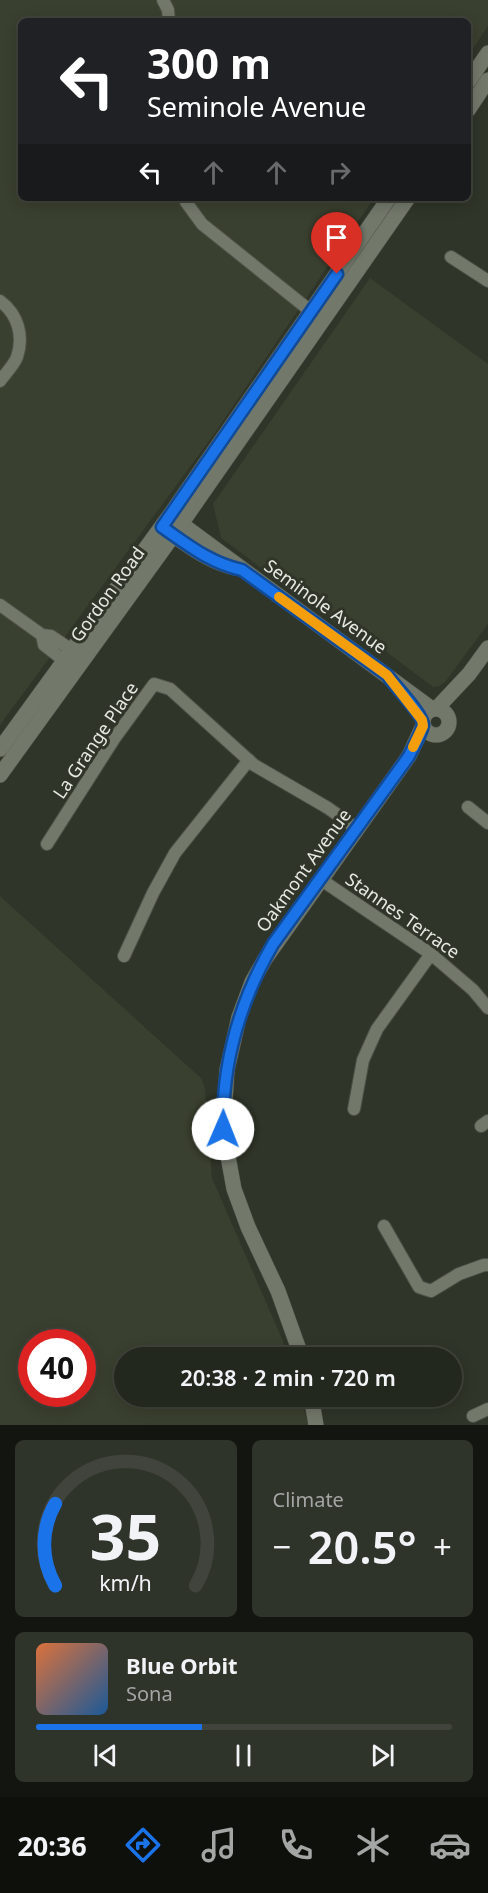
<!DOCTYPE html>
<meta charset="utf-8">
<style>
body{margin:0;font-family:"Noto Sans",sans-serif;background:#2f342b;color:#f1f3f6;height:100vh;display:flex;flex-direction:column;font-size:22px;white-space:nowrap}
*{box-sizing:border-box;margin:0}
p{font-size:20px;color:#a3a6a4}
.icon{flex:none;width:33px;height:33px;fill:none;stroke:currentColor;stroke-width:2;stroke-linecap:round;stroke-linejoin:round}
.map{position:relative;height:1425px;overflow:hidden}
.sheet{display:flex;flex-direction:column;gap:15px;padding:15px;background:#131610;flex:1}
.sheet>*{flex:none}
.guide{position:absolute;left:18px;top:18px;width:453px;height:183px;border-radius:9px;box-shadow:0 3px 15px #0003,0 0 0 2px #40443c;background:#202124;color:#fff;overflow:hidden}
.speed{position:absolute;left:18px;top:1329px;display:flex;gap:12px;font-size:30px;font-weight:700;text-align:center}
.speed>*{display:grid;place-content:center;width:78px;height:78px;border-radius:50%;background:#23281e;box-shadow:0 3px 15px #0003,0 0 0 2px #40443c;line-height:1}
.speed .limit{border:9px solid #d22;background:#fff;color:#111}
.pin{position:absolute;display:grid;place-items:center;width:51px;height:51px;color:#fff;margin:-62px -26px;border-radius:50% 50% 50% 0;rotate:-45deg;box-shadow:0 0 6px #0007}
.pin .icon{rotate:45deg}
.me{position:absolute;width:66px;margin:-33px;rotate:1deg;stroke-linejoin:round;filter:drop-shadow(0 0 4px #0008)}
.turn{display:flex;align-items:center;gap:21px;height:126px;padding:0 30px;font-size:27px}
.turn .icon{width:78px;height:78px;stroke-width:2.5}
.turn b{display:block;font-size:42px;line-height:51px}
.lanes{display:flex;align-items:center;height:57px;padding:0 30px;background:#0003;justify-content:center;gap:30px;direction:ltr}
.lanes .off{opacity:.35}
.big{font-size:45px;font-weight:600;line-height:1.1}
.sheet .tile{flex:1;display:flex;flex-direction:column;justify-content:center;gap:9px;min-width:0;padding:0 21px;border-radius:9px;background:#2f342b}
.sheet .dial{align-items:center;gap:0}
.dial svg{height:156px;overflow:visible;fill:none;stroke:#40443c;stroke-width:7;stroke-linecap:round;text-anchor:middle}
.dial text{fill:#f1f3f6;stroke:none}
.song{display:flex;align-items:center;gap:18px}
.cover{width:72px;height:72px;border-radius:9px;background:linear-gradient(135deg,hsl(20 70% 55%),hsl(210 70% 35%))}
.played{height:6px;border-radius:3px;background:linear-gradient(90deg,#1a73e8 40%,#40443c 40%)}
.keys{display:flex;justify-content:space-around;direction:ltr}
.heat{display:flex;justify-content:space-between;align-items:center;font-size:33px;direction:ltr}
.sheet .tiles{flex:1;display:grid;gap:15px;grid-template-columns:1fr 1fr}
.tile:last-child{grid-column:span 2}
.trip{position:absolute;left:114px;top:1347px;width:348px;height:60px;border-radius:30px;background:#23281e;box-shadow:0 3px 15px #0003,0 0 0 2px #40443c;font-weight:600;line-height:60px;text-align:center}
.tab-bar{display:flex;height:96px;justify-content:space-around;align-items:center;background:#0e100c;color:#a3a6a4}
.tab-bar .icon{width:42px;height:42px}
.tab-bar .current{color:#1a73e8}
.tab-bar b{font-size:27px;color:#f1f3f6}
.map>svg:first-child{display:block}
.built{fill:#3a402f;fill-rule:evenodd}
.lines{fill:none;stroke-linecap:round;stroke-linejoin:round}
.minor-casing{stroke:#4d5147;stroke-width:14}
.tertiary-casing{stroke:#4d5147;stroke-width:16}
.secondary-casing{stroke:#4d5147;stroke-width:16}
.minor{stroke:#72786a;stroke-width:12}
.tertiary{stroke:#72786a;stroke-width:15}
.secondary{stroke:#72786a;stroke-width:15}
.route-casing{stroke:#114b97;stroke-width:15}
.route{stroke:#1a73e8;stroke-width:10}
.slow{stroke:#f59e0b;stroke-width:10}
.labels{text-anchor:middle;dominant-baseline:central;stroke-width:6;stroke-linejoin:round;paint-order:stroke}
.street-label{font-size:18px;fill:#e6e9e2;stroke:#2f3528}
</style>
<div class="map">
<svg width="488" height="1425" viewBox="0 0 488 1425">
<rect width="100%" height="100%" fill="#2f3528"/>
<path class="built" d="M 0,0 L 488,0 L 488,26 L 468,56 L 468,21 L 21,21 L 21,198 L 374,198 L 217,430 L 0,725 Z
M 370,278 L 488,364 L 488,624 L 445,682 L 439,686 L 433,687 L 372,641 L 355,638 L 221,538 L 213,504 Z
M 0,896 L 202,1079 L 205,1089 L 212,1178 L 290,1357 L 124,1358 L 124,1396 L 301,1397 L 308,1425 L 0,1425 ZM 32,1342 L 82,1342 L 82,1394 L 32,1394 Z"/>
<g class="lines">
<g class="minor-casing">
<path id="minor" d="M 163,0 L 168,10 L 169,21
M 185,198 L 186,202 L 202,224 L 318,317
M 451,257 L 488,281
M 0,301 C 18,314 24,336 17,357 C 14,365 5,374 0,381
M 0,605 L 42,635 L 51,636 L 79,655
M 42,635 L 44,645 L 70,665
M 468,807 L 488,823
M 47,844 L 114,739 L 154,684 L 170,689 L 254,765 L 328,808 L 357,829
M 320,879 L 431,954 L 473,990 L 488,1008
M 124,956 L 153,893 L 175,853 L 249,760
M 354,1109 L 363,1060 L 377,1029 L 431,954
M 481,1126 L 488,1121
M 384,1226 L 419,1287 L 431,1291 L 459,1274 L 484,1265 L 488,1265
M 473,1416 L 488,1409"/>
</g>
<g class="tertiary-casing">
<path id="tertiary" d="M 172,517 L 432,709
M 163,528 C 186,544 208,562 236,568
M 437,708 L 469,674 L 488,648
M423 722a13 13 0 1 1 26 0a13 13 0 1 1-26 0Z
M 302,1358 L 278,1291 L 248,1227 L 234,1189 L 223,1129 L 227,1070 L 239,1017 L 252,982 L 265,959 L 409,756 L 423,726
M 311,1396 L 316,1425"/>
</g>
<g class="secondary-casing">
<path id="secondary" d="M 468,82 L 488,53
M 468,110 L 488,80
M 0,749 L 170,515 L 389,198
M 0,775 L 167,544 L 408,198"/>
</g>
<use href="#minor" class="minor"/>
<use href="#tertiary" class="tertiary"/>
<use href="#secondary" class="secondary"/>
</g>
<g class="lines">
<g class="route-casing">
<path id="route" d="M 223,1129 C 222,1063 240,1001 273,944 L 409,756 C 413,747 421,735 423,725 C 424,716 394,685 387,675 L 242,570 C 210,563 188,545 162,527 L 337,274"/>
</g>
<use href="#route" class="route"/>
<path class="slow" d="M 279,597 L 387,675 L 422,720 L 423,726 L 413,747"/>
</g>
<g class="labels">
<g class="street-label">
<text transform="translate(107 594) rotate(-54)">Gordon Road</text>
<text transform="translate(326 606) rotate(36)">Seminole Avenue</text>
<text transform="translate(95 740) rotate(-56)">La Grange Place</text>
<text transform="translate(303 870) rotate(-54)">Oakmont Avenue</text>
<text transform="translate(403 915) rotate(35)">Stannes Terrace</text>
</g>
</g>
</svg>
<div class="speed"><div class="limit">40</div></div>
<div class="pin" style="left:337px;top:274px;background:#d93025"><svg class="icon" aria-label="arrive" viewBox="0 0 24 24"><path d="M6 21V4h12l-3 4 3 4H6"/></svg></div>
<svg class="me" style="left:223px;top:1129px" viewBox="-20 -20 40 40"><circle r="19" fill="#fff"/><path d="M0-13L10 11 0 6-10 11z" fill="#1a73e8"/></svg>
<div class="trip">20:38 · 2 min · 720 m</div>
<div class="guide">
<div class="turn"><svg class="icon" aria-label="left" viewBox="0 0 24 24"><path d="M17 20v-9H6M10 6l-5 5 5 5"/></svg><div><b>300 m</b>Seminole Avenue</div></div>
<div class="lanes"><svg class="icon" aria-label="left" viewBox="0 0 24 24"><path d="M17 20v-9H6M10 6l-5 5 5 5"/></svg><svg class="icon off" aria-label="ahead" viewBox="0 0 24 24"><path d="M12 20V5M6 11l6-6 6 6"/></svg><svg class="icon off" aria-label="ahead" viewBox="0 0 24 24"><path d="M12 20V5M6 11l6-6 6 6"/></svg><svg class="icon off" aria-label="right" viewBox="0 0 24 24"><path d="M7 20v-9h11M14 6l5 5-5 5"/></svg></div>
</div>
</div>
<section class="sheet">
<div class="tiles">
<div class="tile dial"><svg viewBox="0 0 100 80">
<path d="M14 69A42 42 0 1 1 86 69"/>
<path d="M14 69A42 42 0 0 1 14 27" stroke="#1a73e8"/>
<text x="50" y="56" font-size="32" font-weight="700">35</text>
<text x="50" y="72" font-size="11">km/h</text>
</svg></div>
<div class="tile"><p>Climate</p>
<div class="heat"><a>−</a><b class="big">20.5°</b><a>+</a></div>
</div>
<div class="tile">
<div class="song"><i class="cover"></i><div><b>Blue Orbit</b><p>Sona</p></div></div>
<div class="played"></div>
<div class="keys"><svg class="icon" aria-label="previous" viewBox="0 0 24 24"><path d="M18 5L8 12l10 7zM5 5v14"/></svg><svg class="icon" aria-label="pause" viewBox="0 0 24 24"><path d="M8 5v14M16 5v14"/></svg><svg class="icon" aria-label="next" viewBox="0 0 24 24"><path d="M6 5l10 7-10 7zM19 5v14"/></svg></div>
</div>
</div>
</section>
<nav class="tab-bar">
<b>20:36</b>
<svg class="icon current" aria-label="directions" viewBox="0 0 24 24"><path d="M12 3l9 9-9 9-9-9zM9 14v-3h6M13 9l2 2-2 2"/></svg>
<svg class="icon" aria-label="music" viewBox="0 0 24 24"><path d="M9 18V5l10-2v13"/><circle cx="6" cy="18" r="3"/><circle cx="16" cy="16" r="3"/></svg>
<svg class="icon" aria-label="phone" viewBox="0 0 24 24"><path d="M5 4h4l2 5-3 2q2 4 5 5l2-3 5 2v4C11 20 4 13 5 4z"/></svg>
<svg class="icon" aria-label="climate" viewBox="0 0 24 24"><path d="M12 3v18M4 7l16 10M4 17L20 7"/></svg>
<svg class="icon" aria-label="car" viewBox="0 0 24 24"><path d="M5 17H2v-5l4-1 3-4h7l3 4 3 1v5h-3M9 17h6M6 11h13"/><circle cx="7" cy="17" r="2"/><circle cx="17" cy="17" r="2"/></svg>
</nav>
